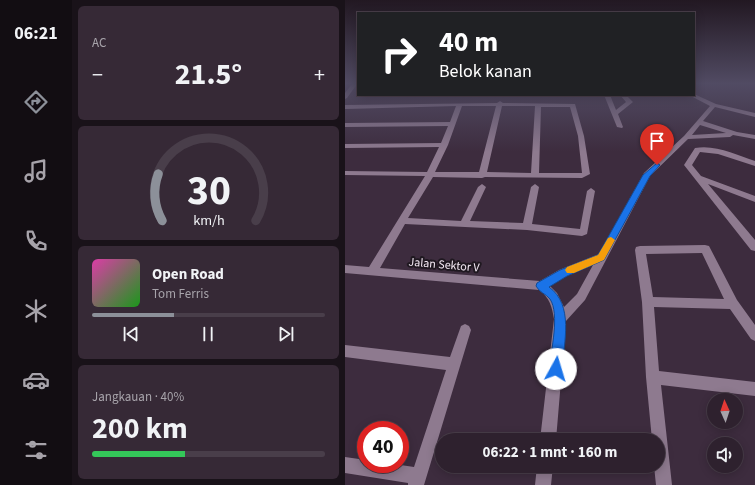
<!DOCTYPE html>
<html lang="id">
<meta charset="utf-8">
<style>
body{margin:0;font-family:"Source Sans 3",sans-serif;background:#362936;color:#f1f3f6;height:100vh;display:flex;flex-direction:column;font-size:15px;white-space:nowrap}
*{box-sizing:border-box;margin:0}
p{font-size:13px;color:#a7a3aa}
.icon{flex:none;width:22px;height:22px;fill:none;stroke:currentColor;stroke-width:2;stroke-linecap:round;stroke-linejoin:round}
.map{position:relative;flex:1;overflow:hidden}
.panel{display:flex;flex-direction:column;gap:6px;padding:6px;background:#191219;width:273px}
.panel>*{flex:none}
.top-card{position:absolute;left:12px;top:12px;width:338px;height:84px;border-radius:0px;box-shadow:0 2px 10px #0003,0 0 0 1px #493e4a;background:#202124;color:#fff;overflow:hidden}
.needle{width:26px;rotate:357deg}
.buttons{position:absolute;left:362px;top:393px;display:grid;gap:8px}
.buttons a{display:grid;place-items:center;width:36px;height:36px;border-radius:50%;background:#2e212e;box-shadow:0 2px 10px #0003,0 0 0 1px #493e4a;font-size:20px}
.speed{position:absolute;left:12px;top:421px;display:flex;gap:8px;font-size:20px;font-weight:700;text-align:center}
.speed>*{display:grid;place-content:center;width:52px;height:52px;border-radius:50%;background:#2e212e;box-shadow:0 2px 10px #0003,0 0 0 1px #493e4a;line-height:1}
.speed .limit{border:6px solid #d22;background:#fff;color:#111}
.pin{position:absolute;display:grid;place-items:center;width:34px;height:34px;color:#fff;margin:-41px -17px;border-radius:50% 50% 50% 0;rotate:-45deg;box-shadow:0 0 4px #0007}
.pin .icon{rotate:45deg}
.me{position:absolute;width:44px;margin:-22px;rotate:6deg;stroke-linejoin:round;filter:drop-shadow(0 0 3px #0008)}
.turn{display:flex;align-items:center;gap:14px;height:84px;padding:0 16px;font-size:18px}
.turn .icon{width:52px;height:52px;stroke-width:2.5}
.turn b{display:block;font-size:28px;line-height:34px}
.big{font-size:30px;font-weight:700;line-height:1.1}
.panel .card{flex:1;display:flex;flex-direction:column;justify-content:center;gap:6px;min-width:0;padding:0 14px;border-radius:6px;background:#362936}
.panel .dial{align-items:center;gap:0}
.dial svg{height:104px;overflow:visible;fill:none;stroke:#493e4a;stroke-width:7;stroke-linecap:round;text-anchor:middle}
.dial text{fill:#f1f3f6;stroke:none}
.song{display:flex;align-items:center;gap:12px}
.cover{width:48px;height:48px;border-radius:6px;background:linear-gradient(135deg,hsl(320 70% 55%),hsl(120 70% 35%))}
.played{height:4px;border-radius:2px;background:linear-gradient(90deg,#8c9099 35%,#493e4a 35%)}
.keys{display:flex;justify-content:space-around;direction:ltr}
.heat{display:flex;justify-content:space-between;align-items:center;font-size:22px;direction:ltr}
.charge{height:6px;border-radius:3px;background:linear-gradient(90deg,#34c759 40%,#493e4a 0)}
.trip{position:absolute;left:90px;top:433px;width:230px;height:40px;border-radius:20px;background:#2e212e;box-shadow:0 2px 10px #0003,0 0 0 1px #493e4a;font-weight:700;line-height:40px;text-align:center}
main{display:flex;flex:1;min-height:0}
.tabs{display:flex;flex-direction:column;width:72px;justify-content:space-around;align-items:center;background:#120d12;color:#a7a3aa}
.tabs .icon{width:28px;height:28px}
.tabs .selected{color:#8c9099}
.tabs b{font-size:18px;color:#f1f3f6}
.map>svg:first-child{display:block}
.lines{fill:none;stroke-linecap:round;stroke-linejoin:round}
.minor{fill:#8e7a8f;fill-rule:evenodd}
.route{fill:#1a73e8;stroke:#114b97}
.slow{fill:#f59e0b}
.labels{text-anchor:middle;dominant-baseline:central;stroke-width:4;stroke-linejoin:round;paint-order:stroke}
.street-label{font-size:12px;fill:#f6ebf6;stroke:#1f1820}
</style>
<main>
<nav class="tabs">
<b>06:21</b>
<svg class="icon selected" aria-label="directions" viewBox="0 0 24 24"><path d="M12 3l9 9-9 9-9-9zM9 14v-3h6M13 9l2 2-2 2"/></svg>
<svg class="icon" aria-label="music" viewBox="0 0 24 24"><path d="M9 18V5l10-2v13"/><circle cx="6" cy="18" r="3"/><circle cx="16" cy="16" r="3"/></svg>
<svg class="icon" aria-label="phone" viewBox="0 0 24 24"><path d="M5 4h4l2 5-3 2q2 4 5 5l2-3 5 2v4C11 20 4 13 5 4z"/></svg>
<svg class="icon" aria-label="climate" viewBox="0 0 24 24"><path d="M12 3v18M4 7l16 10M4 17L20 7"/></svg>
<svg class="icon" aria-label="car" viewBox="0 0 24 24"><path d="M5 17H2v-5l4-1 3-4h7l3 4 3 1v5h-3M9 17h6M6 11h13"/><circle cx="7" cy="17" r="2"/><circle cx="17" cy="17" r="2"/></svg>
<svg class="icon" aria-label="filters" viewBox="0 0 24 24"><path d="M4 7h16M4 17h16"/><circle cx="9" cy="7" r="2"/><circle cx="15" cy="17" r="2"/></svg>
</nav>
<section class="panel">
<div class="card"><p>AC</p>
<div class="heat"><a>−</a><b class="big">21.5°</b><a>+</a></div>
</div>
<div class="card dial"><svg viewBox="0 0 100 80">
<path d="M14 69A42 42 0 1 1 86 69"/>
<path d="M14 69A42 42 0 0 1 11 33" stroke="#8c9099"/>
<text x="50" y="56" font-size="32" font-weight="700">30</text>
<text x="50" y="72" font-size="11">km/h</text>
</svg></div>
<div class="card">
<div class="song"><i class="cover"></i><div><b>Open Road</b><p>Tom Ferris</p></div></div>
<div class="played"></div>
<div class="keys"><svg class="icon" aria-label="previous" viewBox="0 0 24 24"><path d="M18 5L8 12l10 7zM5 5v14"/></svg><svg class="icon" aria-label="pause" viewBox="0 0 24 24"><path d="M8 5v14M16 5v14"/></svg><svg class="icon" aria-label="next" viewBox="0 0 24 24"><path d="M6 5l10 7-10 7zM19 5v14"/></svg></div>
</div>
<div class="card"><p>Jangkauan · 40%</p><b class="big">200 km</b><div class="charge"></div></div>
</section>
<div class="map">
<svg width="410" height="485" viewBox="0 0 410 485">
<rect width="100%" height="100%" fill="#3d2c3e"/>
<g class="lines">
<path class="minor" d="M 7,84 L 12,84 L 2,98 L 0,99 L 0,93 Z
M 349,94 L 371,104 L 410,113 L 410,117 L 370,107 L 358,121 L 392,132 L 410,135 L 410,139 L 388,135 L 385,137 L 343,139 L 305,176 L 240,300 L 221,321 L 211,440 L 195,440 L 209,319 C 207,307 205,298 194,290 L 0,273 L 0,265 L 24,267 L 80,176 L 0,175 L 0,171 L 82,172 L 94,147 L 0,148 L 0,144 L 96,143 L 103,126 L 0,127 L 0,123 L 105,122 L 111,106 L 0,109 L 0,105 L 152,103 L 155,101 L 158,103 L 230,104 L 239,136 L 245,174 L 237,178 L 140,177 L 137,178 L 88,177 L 63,218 L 116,221 L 133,187 L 137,184 L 141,187 L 125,221 L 178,223 L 186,187 L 190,184 L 194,187 L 187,224 L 235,229 L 242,191 L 246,188 L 250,191 L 242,234 L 237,236 L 182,230 L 60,224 L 35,268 L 195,281 L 214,270 L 254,254 L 299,173 L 339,136 L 365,106 L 344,95 ZM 117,106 L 151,106 L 134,172 L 90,172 L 103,145 ZM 157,106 L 190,106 L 186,173 L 142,172 ZM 196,107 L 225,107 L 233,136 L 237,173 L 194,173 ZM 355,125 L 381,133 L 347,135 ZM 248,265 L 232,294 L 219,307 L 212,293 L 205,286 L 222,276 Z
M 259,95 L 265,95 L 271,110 L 281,102 L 275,95 L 281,95 L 288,102 L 273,114 L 278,127 L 277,128 L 272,127 Z
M 350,148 C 370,144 392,155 410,161 L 410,166 L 373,154 L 355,152 L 347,165 L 356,176 L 410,196 L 410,202 L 363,184 L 410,240 L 410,251 L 406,250 L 339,165 Z
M 360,245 L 364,246 L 392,300 L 410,325 L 410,341 L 406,339 L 385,309 L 309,307 L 314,371 L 410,382 L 410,396 L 316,385 L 327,485 L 311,485 L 309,466 L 313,466 L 313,440 L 307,440 L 301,377 L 297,302 L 290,250 L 291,247 L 295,246 ZM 357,253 L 379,299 L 308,297 L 301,254 Z
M 120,324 L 124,326 L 126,330 L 79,485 L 63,485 L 63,483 L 0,473 L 0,457 L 21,460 L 21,464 L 49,464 L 69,467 L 101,370 L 0,357 L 0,345 L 105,357 L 116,326 Z
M 192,466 L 208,466 L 206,485 L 190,485 Z"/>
</g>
<linearGradient id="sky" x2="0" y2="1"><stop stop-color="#221822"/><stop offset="0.55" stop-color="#514b63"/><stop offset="1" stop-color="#514b63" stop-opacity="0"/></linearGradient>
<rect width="410" height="152" fill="url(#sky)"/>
<path class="route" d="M 312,163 L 315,165 L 305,176 L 259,260 L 222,276 L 204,287 C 229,305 219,342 217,369 L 215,373 L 211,375 L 206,373 L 204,369 C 206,351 215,314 205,299 C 201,294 194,292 191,286 L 192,283 L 215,270 L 253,255 L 298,175 Z"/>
<path class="slow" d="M 266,237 L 270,240 L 259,260 L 229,273 L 222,273 L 220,270 L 222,267 L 253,255 L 263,238 Z"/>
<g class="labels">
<g class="street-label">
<text transform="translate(99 265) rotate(5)">Jalan Sektor V</text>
</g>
</g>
</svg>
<div class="buttons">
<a><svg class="needle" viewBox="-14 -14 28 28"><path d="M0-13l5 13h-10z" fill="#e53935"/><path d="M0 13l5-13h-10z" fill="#a7a3aa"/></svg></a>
<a><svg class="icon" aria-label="sound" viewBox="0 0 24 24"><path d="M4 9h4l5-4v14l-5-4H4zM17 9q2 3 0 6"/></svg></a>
</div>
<div class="speed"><div class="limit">40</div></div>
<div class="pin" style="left:312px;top:165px;background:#d93025"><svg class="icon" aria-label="arrive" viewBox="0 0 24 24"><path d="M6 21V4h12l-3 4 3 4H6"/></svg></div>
<svg class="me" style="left:211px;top:369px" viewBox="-20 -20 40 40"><circle r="19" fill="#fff"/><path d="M0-13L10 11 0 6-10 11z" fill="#1a73e8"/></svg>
<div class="trip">06:22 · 1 mnt · 160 m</div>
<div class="top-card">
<div class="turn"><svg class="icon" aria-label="right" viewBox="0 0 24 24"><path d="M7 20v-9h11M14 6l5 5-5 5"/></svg><div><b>40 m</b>Belok kanan</div></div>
</div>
</div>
</main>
